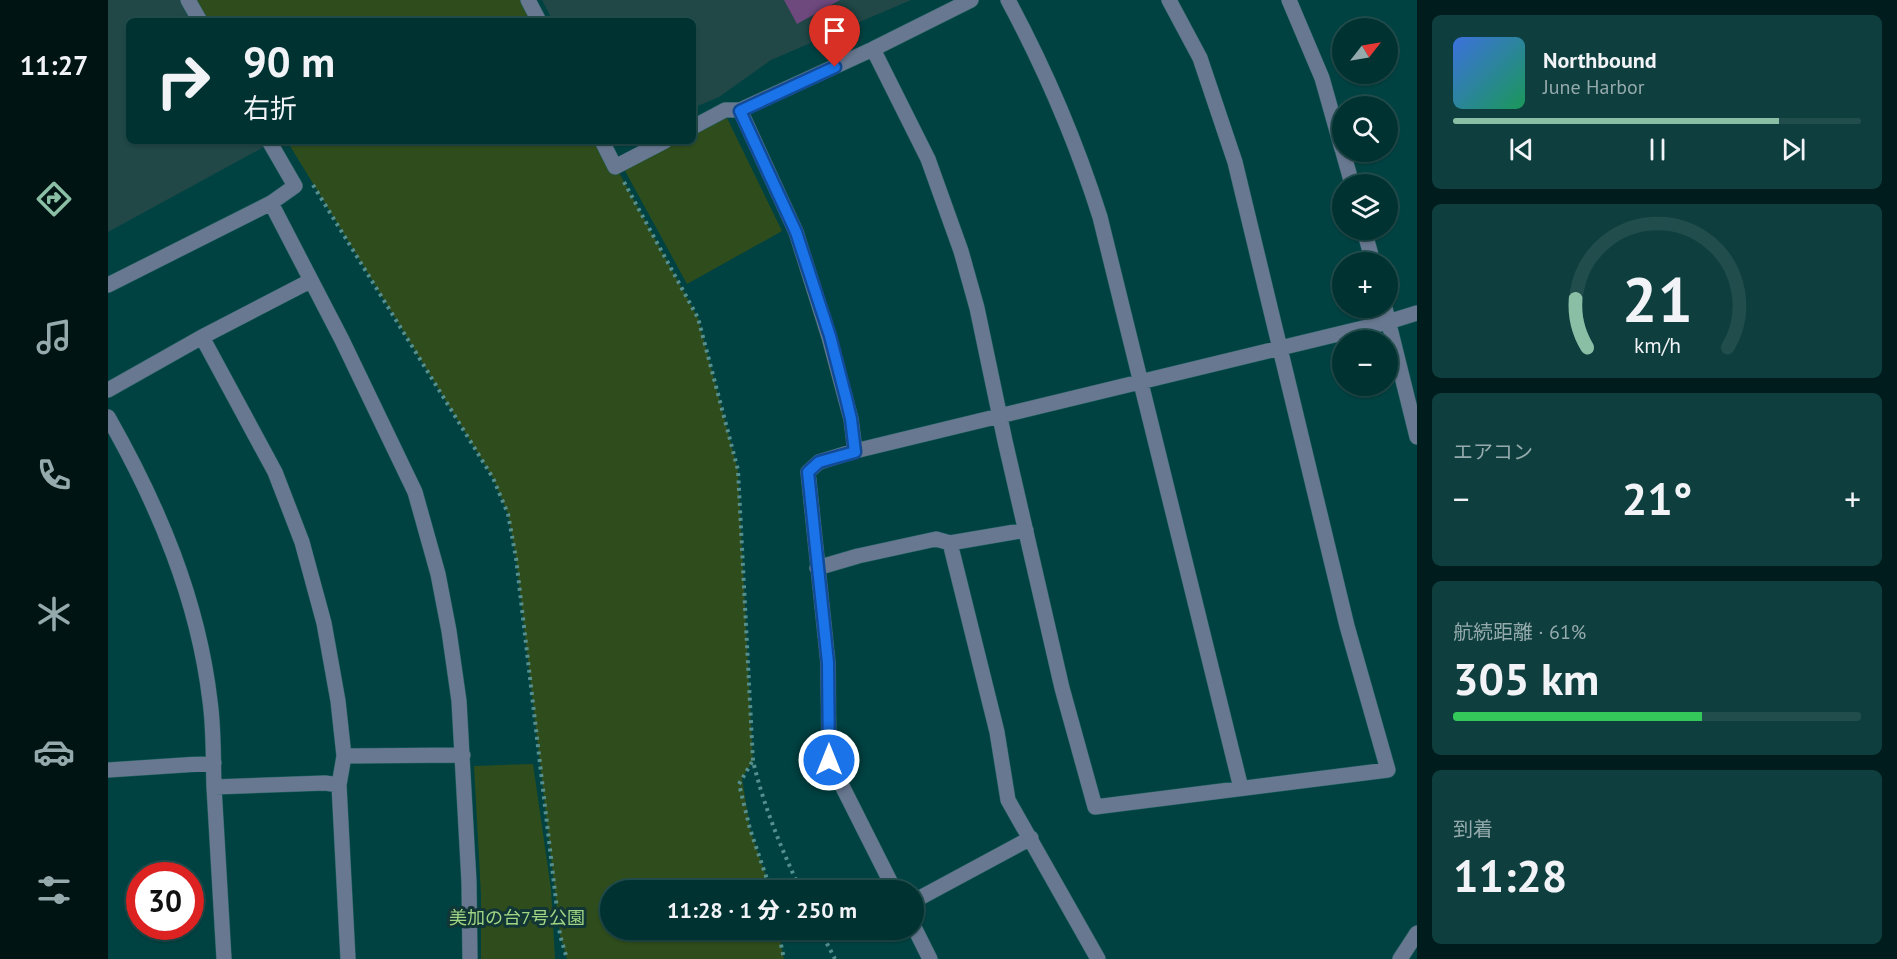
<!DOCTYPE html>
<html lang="ja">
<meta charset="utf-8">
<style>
body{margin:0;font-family:"PT Sans","Noto Sans JP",sans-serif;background:#0e3e3e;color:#f1f3f6;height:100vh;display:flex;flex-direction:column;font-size:22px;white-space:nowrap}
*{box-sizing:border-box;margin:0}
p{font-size:20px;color:#95aaac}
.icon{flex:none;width:33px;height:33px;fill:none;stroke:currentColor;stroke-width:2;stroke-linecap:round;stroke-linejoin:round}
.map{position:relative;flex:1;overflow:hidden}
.panel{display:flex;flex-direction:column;gap:15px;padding:15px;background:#001c1c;width:480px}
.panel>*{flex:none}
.banner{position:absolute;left:18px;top:18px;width:570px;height:126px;border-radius:9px;box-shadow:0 2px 4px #0004,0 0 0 2px #224d4d;background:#003232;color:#f1f3f6;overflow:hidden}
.needle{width:39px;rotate:59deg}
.fabs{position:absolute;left:1224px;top:18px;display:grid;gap:12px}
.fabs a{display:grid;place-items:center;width:66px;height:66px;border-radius:50%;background:#003232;box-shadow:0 2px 4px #0004,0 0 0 2px #224d4d;font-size:30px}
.speed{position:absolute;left:18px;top:862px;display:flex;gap:12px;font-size:30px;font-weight:700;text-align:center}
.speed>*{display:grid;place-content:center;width:78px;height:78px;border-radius:50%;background:#003232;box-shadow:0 2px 4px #0004,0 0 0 2px #224d4d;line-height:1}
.speed .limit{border:9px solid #d22;background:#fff;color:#111}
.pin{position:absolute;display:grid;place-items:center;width:51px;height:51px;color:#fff;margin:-62px -26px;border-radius:50% 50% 50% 0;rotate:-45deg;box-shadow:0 0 6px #0007}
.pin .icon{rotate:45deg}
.me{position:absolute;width:66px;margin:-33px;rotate:0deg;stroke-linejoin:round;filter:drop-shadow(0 0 4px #0008)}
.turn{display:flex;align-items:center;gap:21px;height:126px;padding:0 18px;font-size:27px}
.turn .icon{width:78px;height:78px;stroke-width:2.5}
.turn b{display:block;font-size:42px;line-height:51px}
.big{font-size:45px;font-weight:800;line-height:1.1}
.panel .card{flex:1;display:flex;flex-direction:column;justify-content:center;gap:9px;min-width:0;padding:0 21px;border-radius:9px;background:#0e3e3e}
.panel .dial{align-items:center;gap:0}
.dial svg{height:156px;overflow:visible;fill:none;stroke:#224d4d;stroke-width:7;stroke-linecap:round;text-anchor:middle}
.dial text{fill:#f1f3f6;stroke:none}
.song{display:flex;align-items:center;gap:18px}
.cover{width:72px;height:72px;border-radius:9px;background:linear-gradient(135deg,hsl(220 70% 55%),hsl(150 70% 35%))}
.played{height:6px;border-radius:3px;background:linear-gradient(90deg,#8abfa5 80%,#224d4d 80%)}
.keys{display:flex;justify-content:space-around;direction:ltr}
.heat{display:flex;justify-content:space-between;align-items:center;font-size:33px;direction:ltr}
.charge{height:9px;border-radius:4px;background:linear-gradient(90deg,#34c759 61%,#224d4d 0)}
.trip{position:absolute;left:492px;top:880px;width:324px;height:60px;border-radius:30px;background:#003232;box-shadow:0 2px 4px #0004,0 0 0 2px #224d4d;font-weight:800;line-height:60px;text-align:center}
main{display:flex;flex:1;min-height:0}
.tab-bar{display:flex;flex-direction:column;width:108px;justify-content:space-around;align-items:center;background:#001414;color:#95aaac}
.tab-bar .icon{width:42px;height:42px}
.tab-bar .on{color:#8abfa5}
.tab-bar b{font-size:27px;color:#f1f3f6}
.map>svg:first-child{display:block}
.built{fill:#214747}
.green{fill:#2f4d1c}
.water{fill:#6e497e}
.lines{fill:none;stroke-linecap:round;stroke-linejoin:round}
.minor-casing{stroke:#205f5f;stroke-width:16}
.path{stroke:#558f8f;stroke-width:4;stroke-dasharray:3 4.5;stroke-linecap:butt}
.minor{stroke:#677890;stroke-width:15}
.route-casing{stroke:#114b97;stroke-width:15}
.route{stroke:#1a73e8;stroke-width:10}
.labels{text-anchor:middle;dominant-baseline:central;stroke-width:6;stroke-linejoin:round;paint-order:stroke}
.park-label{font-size:18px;fill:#a0d583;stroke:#123535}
</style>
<main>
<nav class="tab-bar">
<b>11:27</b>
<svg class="icon on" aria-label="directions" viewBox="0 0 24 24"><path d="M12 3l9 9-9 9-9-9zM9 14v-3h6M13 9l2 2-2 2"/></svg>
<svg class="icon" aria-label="music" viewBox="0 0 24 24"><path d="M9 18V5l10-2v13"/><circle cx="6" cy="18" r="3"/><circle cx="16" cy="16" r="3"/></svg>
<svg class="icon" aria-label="phone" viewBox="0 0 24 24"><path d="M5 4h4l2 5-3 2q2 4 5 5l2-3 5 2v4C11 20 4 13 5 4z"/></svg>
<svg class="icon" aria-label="climate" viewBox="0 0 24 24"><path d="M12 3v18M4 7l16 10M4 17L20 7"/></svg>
<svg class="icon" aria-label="car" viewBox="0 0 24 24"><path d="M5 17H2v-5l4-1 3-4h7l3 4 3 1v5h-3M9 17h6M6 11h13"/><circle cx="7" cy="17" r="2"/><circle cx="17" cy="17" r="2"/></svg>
<svg class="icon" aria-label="filters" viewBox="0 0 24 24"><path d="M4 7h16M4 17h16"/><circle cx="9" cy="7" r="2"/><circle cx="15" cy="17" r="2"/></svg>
</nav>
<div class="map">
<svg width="1309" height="959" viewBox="0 0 1309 959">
<rect width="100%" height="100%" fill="#004242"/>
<path class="built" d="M 0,0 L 111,0 L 123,21 L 21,21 L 21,141 L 167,141 L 0,232 Z
M 434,0 L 803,0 L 663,60 L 611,97 L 585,108 L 585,21 L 445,21 Z"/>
<path class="green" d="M 85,0 L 420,0 L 431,21 L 97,21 Z
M 619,118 L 674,231 L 579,284 L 516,169 L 573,141 L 585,141 L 585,135 Z
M 179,141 L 494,141 L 590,318 L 630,470 L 645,761 L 634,778 L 642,829 L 663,891 L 502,891 L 502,930 L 670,930 L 676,959 L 459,959 L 452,935 L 408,558 L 400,514 L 385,478 Z
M 425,764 L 443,889 L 447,959 L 373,959 L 373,895 L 366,766 Z"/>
<path class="water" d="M 676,0 L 732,0 L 689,24 Z"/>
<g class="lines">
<g class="minor-casing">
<path id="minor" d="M 80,0 L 92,21
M 420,0 L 431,21
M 900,0 C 937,69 968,141 992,217 L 1133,788
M 1181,0 L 1214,78 L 1234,149
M 765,49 L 820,159 L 853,251 L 869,308 L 897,441 L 954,688 L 987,807 L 1280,770 L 1239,626 L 1127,162 L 1092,58 L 1061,0
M 632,110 L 688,232 L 721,337 L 743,419 L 747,451
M 585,127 L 617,110 L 632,110 L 765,49 L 863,0
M 494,141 L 507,167 L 557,141
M 1235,152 L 1244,184
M 163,203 L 234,340 L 307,492 L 330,574 L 341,631 L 351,701 L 361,882 L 362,959
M 1256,230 L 1265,262
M 0,285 L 163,203 L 187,186 L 161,141
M 1277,308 L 1309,437
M 94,337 L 167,472 L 194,542 L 216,623 L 230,701 L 236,756 L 231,785
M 0,390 L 94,337 L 202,281
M 0,417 C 50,505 90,599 102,701 C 106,729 105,758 106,787 C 109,844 113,902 116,959
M 918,530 L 842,543 L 889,732 L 900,800 L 990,959
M 709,568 L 750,556 L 828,539 L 842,543
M 236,756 L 355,755
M 0,770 L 106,763
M 106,787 L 217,783 L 231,785 L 240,959
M 787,891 L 721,760 L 720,663 L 700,472 L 711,462 L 747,451 L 1280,322 L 1309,313
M 806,901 L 923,838
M 806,927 L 822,959
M 1292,959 L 1309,933"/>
</g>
<path class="path" d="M 516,182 L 590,318 L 630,470 L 645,761 C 656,807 673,848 693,891
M 205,185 L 385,478 L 400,514 L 408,558 L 452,935 L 459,959
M 644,762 L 631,784 L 642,829 L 663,891
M 670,930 L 676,959
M 712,930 L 727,959"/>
<use href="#minor" class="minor"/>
</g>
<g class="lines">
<g class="route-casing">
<path id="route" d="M 721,760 L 720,663 L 700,472 L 711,462 L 747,452 L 743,419 L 738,398 L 722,336 L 688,232 L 632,111 L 727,67"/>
</g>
<use href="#route" class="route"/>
</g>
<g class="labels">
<g class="park-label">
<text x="409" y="917">美加の台7号公園</text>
</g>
</g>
</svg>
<div class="fabs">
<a><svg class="needle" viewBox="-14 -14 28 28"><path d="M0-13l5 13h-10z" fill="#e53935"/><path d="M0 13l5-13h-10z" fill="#95aaac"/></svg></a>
<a><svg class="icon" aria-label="search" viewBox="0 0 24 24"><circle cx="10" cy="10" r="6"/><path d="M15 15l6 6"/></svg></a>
<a><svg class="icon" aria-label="layers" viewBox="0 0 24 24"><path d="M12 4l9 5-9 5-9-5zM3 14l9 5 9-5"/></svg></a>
<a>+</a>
<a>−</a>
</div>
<div class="speed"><div class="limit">30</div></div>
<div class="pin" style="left:727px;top:67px;background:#d93025"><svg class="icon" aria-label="arrive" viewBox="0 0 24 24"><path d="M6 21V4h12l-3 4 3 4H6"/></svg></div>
<svg class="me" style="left:721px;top:760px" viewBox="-20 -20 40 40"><circle r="17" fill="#1a73e8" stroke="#fff" stroke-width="3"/><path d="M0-11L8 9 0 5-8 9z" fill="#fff"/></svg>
<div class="trip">11:28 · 1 分 · 250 m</div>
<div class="banner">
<div class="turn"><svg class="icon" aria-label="right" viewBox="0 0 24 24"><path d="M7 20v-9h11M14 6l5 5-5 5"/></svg><div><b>90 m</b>右折</div></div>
</div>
</div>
<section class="panel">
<div class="card">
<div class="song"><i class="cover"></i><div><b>Northbound</b><p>June Harbor</p></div></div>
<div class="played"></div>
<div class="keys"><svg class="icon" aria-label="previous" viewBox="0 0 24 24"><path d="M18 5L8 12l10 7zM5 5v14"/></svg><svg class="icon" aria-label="pause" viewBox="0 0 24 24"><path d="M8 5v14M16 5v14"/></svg><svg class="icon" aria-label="next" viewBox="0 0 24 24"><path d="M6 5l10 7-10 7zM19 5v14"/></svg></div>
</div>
<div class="card dial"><svg viewBox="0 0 100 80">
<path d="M14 69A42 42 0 1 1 86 69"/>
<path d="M14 69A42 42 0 0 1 8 44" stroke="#8abfa5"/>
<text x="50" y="56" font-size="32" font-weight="700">21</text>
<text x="50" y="72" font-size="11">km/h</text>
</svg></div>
<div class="card"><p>エアコン</p>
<div class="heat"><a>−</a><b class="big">21°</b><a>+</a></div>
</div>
<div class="card"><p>航続距離 · 61%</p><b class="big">305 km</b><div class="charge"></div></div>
<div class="card"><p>到着</p><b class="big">11:28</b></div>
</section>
</main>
